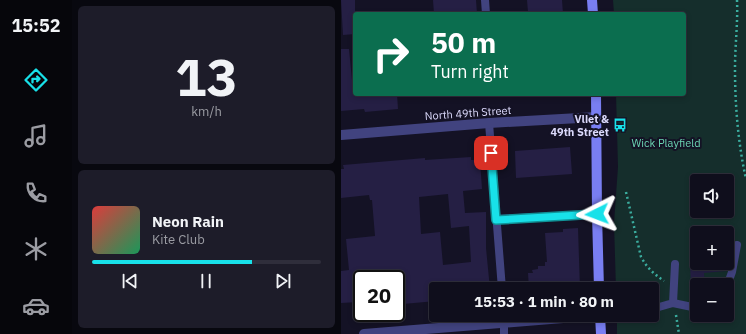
<!DOCTYPE html>
<meta charset="utf-8">
<style>
body{margin:0;font-family:"IBM Plex Sans",sans-serif;background:#1d1c29;color:#f1f3f6;height:100vh;display:flex;flex-direction:column;font-size:15px;white-space:nowrap}
*{box-sizing:border-box;margin:0}
p{font-size:13px;color:#9b9ca3}
.icon{flex:none;width:22px;height:22px;fill:none;stroke:currentColor;stroke-width:2;stroke-linecap:round;stroke-linejoin:round}
.map{position:relative;flex:1;overflow:hidden}
.details{display:flex;flex-direction:column;gap:6px;padding:6px;background:#08080f;width:269px}
.details>*{flex:none}
.guide{position:absolute;left:12px;top:12px;width:333px;height:84px;border-radius:4px;box-shadow:0 2px 6px #0003,0 0 0 1px #2f2e3b;background:#0b6e4f;color:#fff;overflow:hidden}
.tools{position:absolute;left:349px;top:174px;display:grid;gap:8px}
.tools a{display:grid;place-items:center;width:44px;height:44px;border-radius:4px;background:#0f0e1c;box-shadow:0 2px 6px #0003,0 0 0 1px #2f2e3b;font-size:20px}
.speed{position:absolute;left:12px;top:270px;display:flex;gap:8px;font-size:20px;font-weight:700;text-align:center}
.speed>*{display:grid;place-content:center;width:52px;height:52px;border-radius:50%;background:#0f0e1c;box-shadow:0 2px 6px #0003,0 0 0 1px #2f2e3b;line-height:1}
.speed .limit{border:2px solid #111;border-radius:6px;background:#fff;color:#111}
.pin{position:absolute;display:grid;place-items:center;width:34px;height:34px;color:#fff;margin:-17px;border-radius:8px;box-shadow:0 2px 6px #0006}
.me{position:absolute;width:44px;margin:-22px;rotate:267deg;stroke-linejoin:round;filter:drop-shadow(0 0 3px #0008)}
.turn{display:flex;align-items:center;gap:14px;height:84px;padding:0 12px;font-size:18px}
.turn .icon{width:52px;height:52px;stroke-width:2.5}
.turn b{display:block;font-size:28px;line-height:34px}
.details .card{flex:1;display:flex;flex-direction:column;justify-content:center;gap:6px;min-width:0;padding:0 14px;border-radius:6px;background:#1d1c29}
.details .dial{align-items:center;gap:0}
.dial b{font-size:52px;line-height:1}
.song{display:flex;align-items:center;gap:12px}
.cover{width:48px;height:48px;border-radius:6px;background:linear-gradient(135deg,hsl(0 70% 55%),hsl(150 70% 35%))}
.played{height:4px;border-radius:2px;background:linear-gradient(90deg,#18e1e9 70%,#2f2e3b 70%)}
.keys{display:flex;justify-content:space-around;direction:ltr}
.trip{position:absolute;left:88px;top:282px;width:230px;height:40px;border-radius:4px;background:#0f0e1c;box-shadow:0 2px 6px #0003,0 0 0 1px #2f2e3b;font-weight:700;line-height:40px;text-align:center}
main{display:flex;flex:1;min-height:0}
.tabs{display:flex;flex-direction:column;width:72px;justify-content:space-around;align-items:center;background:#06060b;color:#9b9ca3}
.tabs .icon{width:28px;height:28px}
.tabs .active{color:#18e1e9}
.tabs b{font-size:18px;color:#f1f3f6}
.map>svg:first-child{display:block}
.green{fill:#152e2c;fill-rule:evenodd}
.building{fill:#251f44;fill-rule:evenodd}
.lines{fill:none;stroke-linecap:round;stroke-linejoin:round}
.path{stroke:#3bad9f;stroke-width:2.5;stroke-dasharray:2 3;stroke-linecap:butt}
.lane{stroke:#41437f;stroke-width:8}
.street{stroke:#41437f;stroke-width:10}
.secondary{stroke:#797ef2;stroke-width:10}
.route-casing{stroke:#109297;stroke-width:10}
.route{stroke:#18e1e9;stroke-width:7}
.labels{text-anchor:middle;dominant-baseline:central;stroke-width:4;stroke-linejoin:round;paint-order:stroke}
.street-label{font-size:11px;fill:#dbd9fb;stroke:#141225}
.poi-label{font-size:11px;font-weight:bold;fill:#dbd9fb;stroke:#141225;text-anchor:end}
.park-label{font-size:11px;fill:#6cd5b4;stroke:#141225}
</style>
<main>
<nav class="tabs">
<b>15:52</b>
<svg class="icon active" aria-label="directions" viewBox="0 0 24 24"><path d="M12 3l9 9-9 9-9-9zM9 14v-3h6M13 9l2 2-2 2"/></svg>
<svg class="icon" aria-label="music" viewBox="0 0 24 24"><path d="M9 18V5l10-2v13"/><circle cx="6" cy="18" r="3"/><circle cx="16" cy="16" r="3"/></svg>
<svg class="icon" aria-label="phone" viewBox="0 0 24 24"><path d="M5 4h4l2 5-3 2q2 4 5 5l2-3 5 2v4C11 20 4 13 5 4z"/></svg>
<svg class="icon" aria-label="climate" viewBox="0 0 24 24"><path d="M12 3v18M4 7l16 10M4 17L20 7"/></svg>
<svg class="icon" aria-label="car" viewBox="0 0 24 24"><path d="M5 17H2v-5l4-1 3-4h7l3 4 3 1v5h-3M9 17h6M6 11h13"/><circle cx="7" cy="17" r="2"/><circle cx="17" cy="17" r="2"/></svg>
</nav>
<section class="details">
<div class="card dial"><b>13</b><p>km/h</p></div>
<div class="card">
<div class="song"><i class="cover"></i><div><b>Neon Rain</b><p>Kite Club</p></div></div>
<div class="played"></div>
<div class="keys"><svg class="icon" aria-label="previous" viewBox="0 0 24 24"><path d="M18 5L8 12l10 7zM5 5v14"/></svg><svg class="icon" aria-label="pause" viewBox="0 0 24 24"><path d="M8 5v14M16 5v14"/></svg><svg class="icon" aria-label="next" viewBox="0 0 24 24"><path d="M6 5l10 7-10 7zM19 5v14"/></svg></div>
</div>
</section>
<div class="map">
<svg width="405" height="334" viewBox="0 0 405 334">
<rect width="100%" height="100%" fill="#141225"/>
<path class="green" d="M 272,0 L 405,0 L 405,334 L 276,334 L 276,315 L 311,315 L 311,289 L 275,289 L 273,223 L 277,167 L 275,94 L 343,94 L 343,14 L 273,14 ZM 356,181 L 386,181 L 386,211 L 356,211 ZM 356,233 L 386,233 L 386,263 L 356,263 ZM 356,285 L 386,285 L 386,315 L 356,315 Z"/>
<path class="building" d="M 0,0 L 14,0 L 14,34 L 2,35 Z
M 92,0 L 135,0 L 136,14 L 93,14 Z
M 186,0 L 221,0 L 222,14 L 195,14 L 195,12 L 187,12 Z
M 0,49 L 8,49 L 11,80 L 14,79 L 14,94 L 56,94 L 57,109 L 24,112 L 23,109 L 0,111 Z
M 229,147 L 231,174 L 175,178 L 174,151 Z
M 130,157 L 130,160 L 139,160 L 141,189 L 122,191 L 124,213 L 145,212 L 145,248 L 149,289 L 95,289 L 95,301 L 62,304 L 62,297 L 55,298 L 55,279 L 15,279 L 17,302 L 0,303 L 0,271 L 8,270 L 5,239 L 34,236 L 31,200 L 29,200 L 28,195 L 0,198 L 0,169 L 3,169 L 2,165 L 84,158 L 84,160 ZM 107,194 L 110,228 L 128,226 L 130,262 L 102,265 L 99,232 L 80,234 L 78,197 Z
M 237,228 L 239,289 L 188,289 L 187,273 L 192,273 L 191,270 L 197,269 L 197,266 L 204,266 L 204,262 L 206,262 L 204,233 L 222,232 L 222,229 Z
M 349,263 L 385,263 L 385,271 L 363,273 L 364,285 L 350,285 Z"/>
<g class="lines">
<path class="path" d="M 396,0 C 397,23 394,45 394,68 C 394,105 397,143 405,179
M 285,192 L 300,257 C 306,268 313,274 323,281
M 335,315 L 338,334"/>
<path class="lane" d="M 144,0 L 145,14
M 148,123 L 161,289
M 155,219 L 256,214
M 386,286 L 391,272 L 396,245
M 332,303 L 334,264
M 311,309 L 332,303 L 356,308
M 163,315 L 163,334
M 259,315 L 287,315"/>
<path class="street" d="M 0,135 L 148,123 L 256,117
M 23,334 L 259,315"/>
<path class="secondary" d="M 251,0 L 252,14
M 255,94 L 256,214 L 258,289
M 259,315 L 260,334"/>
</g>
<g class="lines">
<g class="route-casing">
<path id="route" d="M 150,153 L 155,220 L 256,214"/>
</g>
<use href="#route" class="route"/>
</g>
<defs>
<g id="bus-bare" transform="scale(1.08)"><path d="M-5-6H5V4H4V6H2V4H-2V6H-4V4H-5ZM-3.5-4V0h7V-4ZM-3.5 1.2v1.5H-2V1.2ZM2 1.2v1.5H3.5V1.2Z" fill="#18e1e9" stroke="#141225" stroke-width="2.5" paint-order="stroke"/></g>
</defs>
<g fill-rule="evenodd">
<use href="#bus-bare" x="279" y="125"/>
</g>
<g class="labels">
<g class="street-label">
<text transform="translate(127 113) rotate(-4)">North 49th Street</text>
</g>
<g class="poi-label">
<text x="268" y="119">Vliet &amp;<tspan x="268" dy="13">49th Street</tspan></text>
</g>
<g class="park-label">
<text x="325" y="143">Wick Playfield</text>
</g>
</g>
</svg>
<div class="tools">
<a><svg class="icon" aria-label="sound" viewBox="0 0 24 24"><path d="M4 9h4l5-4v14l-5-4H4zM17 9q2 3 0 6"/></svg></a>
<a>+</a>
<a>−</a>
</div>
<div class="speed"><div class="limit">20</div></div>
<div class="pin" style="left:150px;top:153px;background:#d93025"><svg class="icon" aria-label="arrive" viewBox="0 0 24 24"><path d="M6 21V4h12l-3 4 3 4H6"/></svg></div>
<svg class="me" style="left:256px;top:214px" viewBox="-20 -20 40 40"><path d="M0-17L14 15 0 8-14 15z" fill="#18e1e9" stroke="#fff" stroke-width="4"/></svg>
<div class="trip">15:53 · 1 min · 80 m</div>
<div class="guide">
<div class="turn"><svg class="icon" aria-label="right" viewBox="0 0 24 24"><path d="M7 20v-9h11M14 6l5 5-5 5"/></svg><div><b>50 m</b>Turn right</div></div>
</div>
</div>
</main>
